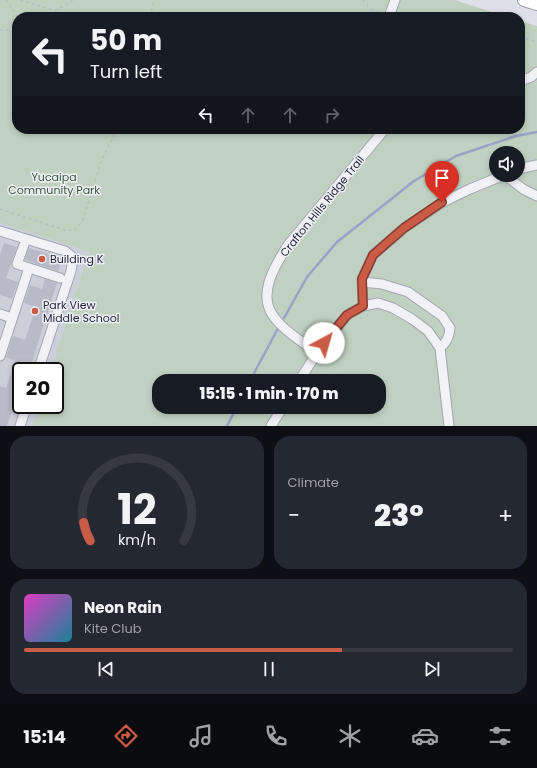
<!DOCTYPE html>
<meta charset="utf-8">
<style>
body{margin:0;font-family:Poppins,sans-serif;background:#242831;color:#f1f3f6;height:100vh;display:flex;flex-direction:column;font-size:15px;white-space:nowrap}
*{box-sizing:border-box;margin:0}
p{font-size:13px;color:#9ea1a6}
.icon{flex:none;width:22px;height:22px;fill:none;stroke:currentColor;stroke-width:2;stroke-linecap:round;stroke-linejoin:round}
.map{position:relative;height:426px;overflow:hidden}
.panel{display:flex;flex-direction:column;gap:10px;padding:10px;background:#0d0f14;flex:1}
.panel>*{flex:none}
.guide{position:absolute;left:12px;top:12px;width:513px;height:122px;border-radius:16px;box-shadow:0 2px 6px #0003;background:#171b24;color:#f1f3f6;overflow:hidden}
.fabs{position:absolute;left:489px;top:146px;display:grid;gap:8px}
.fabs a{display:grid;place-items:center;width:36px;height:36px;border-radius:50%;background:#171b24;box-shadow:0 2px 6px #0003;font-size:20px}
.speed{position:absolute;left:12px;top:362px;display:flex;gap:8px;font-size:20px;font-weight:700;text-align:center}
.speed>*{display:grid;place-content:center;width:52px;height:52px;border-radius:50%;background:#171b24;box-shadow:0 2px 6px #0003;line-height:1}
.speed .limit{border:2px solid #111;border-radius:6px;background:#fff;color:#111}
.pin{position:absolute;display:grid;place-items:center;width:34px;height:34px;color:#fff;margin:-41px -17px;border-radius:50% 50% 50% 0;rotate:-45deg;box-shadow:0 0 4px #0007}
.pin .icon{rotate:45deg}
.me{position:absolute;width:44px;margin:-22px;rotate:39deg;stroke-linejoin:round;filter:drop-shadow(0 0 3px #0008)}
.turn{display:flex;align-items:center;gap:14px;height:84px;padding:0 12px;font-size:18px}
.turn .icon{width:52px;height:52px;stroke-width:2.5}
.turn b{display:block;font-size:28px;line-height:34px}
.lanes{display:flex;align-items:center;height:38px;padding:0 12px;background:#0003;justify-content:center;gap:20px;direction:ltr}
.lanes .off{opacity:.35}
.big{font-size:30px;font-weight:800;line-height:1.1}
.panel .tile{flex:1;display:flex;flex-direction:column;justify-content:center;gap:6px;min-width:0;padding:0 14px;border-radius:16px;background:#242831}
.panel .dial{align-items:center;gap:0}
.dial svg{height:104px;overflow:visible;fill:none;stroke:#363941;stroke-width:7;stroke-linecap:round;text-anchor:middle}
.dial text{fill:#f1f3f6;stroke:none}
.song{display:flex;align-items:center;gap:12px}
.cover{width:48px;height:48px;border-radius:6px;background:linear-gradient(135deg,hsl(310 70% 55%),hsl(190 70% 35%))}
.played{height:4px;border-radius:2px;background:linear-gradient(90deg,#ca5c46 65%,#363941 65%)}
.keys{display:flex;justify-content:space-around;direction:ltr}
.heat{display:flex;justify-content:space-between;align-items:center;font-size:22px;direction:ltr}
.panel .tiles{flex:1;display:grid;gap:10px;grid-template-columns:1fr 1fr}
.tile:last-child{grid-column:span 2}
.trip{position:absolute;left:152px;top:374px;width:234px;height:40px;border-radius:16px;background:#171b24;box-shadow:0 2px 6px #0003;font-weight:800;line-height:40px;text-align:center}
.tabs{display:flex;height:64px;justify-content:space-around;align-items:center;background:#090b0e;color:#9ea1a6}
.tabs .icon{width:28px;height:28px}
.tabs .selected{color:#ca5c46}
.tabs b{font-size:18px;color:#f1f3f6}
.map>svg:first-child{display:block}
.built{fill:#cdceda}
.green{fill:#c0d1c1;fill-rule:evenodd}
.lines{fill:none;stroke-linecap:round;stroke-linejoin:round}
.stream{stroke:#9aa2c7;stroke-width:2.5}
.building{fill:#b9bac7}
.minor-casing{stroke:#a4a5b2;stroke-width:11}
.major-casing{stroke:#9ea0b3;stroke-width:14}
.path{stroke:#bdbdc6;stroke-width:1.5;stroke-dasharray:3 3;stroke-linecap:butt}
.minor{stroke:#f1f1f6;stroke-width:9}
.major{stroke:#fff;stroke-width:12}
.route-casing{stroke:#833c2e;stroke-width:10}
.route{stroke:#ca5c46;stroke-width:7}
.poi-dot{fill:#ca5c46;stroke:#eeeff5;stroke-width:1.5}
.labels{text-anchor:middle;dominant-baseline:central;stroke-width:3;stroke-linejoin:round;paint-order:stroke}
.park-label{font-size:11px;fill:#36593a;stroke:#eeeff5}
.street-label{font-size:11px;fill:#28293e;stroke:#eeeff5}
.poi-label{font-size:11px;fill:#28293e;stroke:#eeeff5;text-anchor:start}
</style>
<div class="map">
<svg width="537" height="426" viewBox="0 0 537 426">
<rect width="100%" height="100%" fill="#dfdfe8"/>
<path class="built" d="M 0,223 L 89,252 L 50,371 L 21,371 L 21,405 L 39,405 L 32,426 L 0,426 Z"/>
<path class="green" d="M 0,0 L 455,0 L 507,17 L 17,17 L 17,129 L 520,129 L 520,21 L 537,26 L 537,426 L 32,426 L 39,405 L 55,405 L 55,371 L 50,371 L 89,252 L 0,223 ZM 496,153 L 518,153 L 518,175 L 496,175 ZM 159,381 L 379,381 L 379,407 L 159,407 Z"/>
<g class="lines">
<path class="stream" d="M 284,318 L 307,277 L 337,242 L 414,181 L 456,156 L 516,136 L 537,132
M 250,381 L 277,330
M 227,426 L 237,407"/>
</g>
<path class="building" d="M 4,243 L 17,247 L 6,278 L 18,282 L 12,299 L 0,295 L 0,255 Z
M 29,248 L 62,258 L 58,271 L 25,260 Z
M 45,279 L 57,283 L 29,371 L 21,371 L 21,395 L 15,414 L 11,413 L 7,426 L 0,426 L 0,386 L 6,388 L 15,361 L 6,357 L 13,336 L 25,340 L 36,307 L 24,303 L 30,285 L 42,289 Z"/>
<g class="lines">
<g class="minor-casing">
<path id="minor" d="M 389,17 L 395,0
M 520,81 L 531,77 L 537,72
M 518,169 L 537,165
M 505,175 L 523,189 L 537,196
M 0,231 L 65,251 L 70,255 L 73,258 L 71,271 L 38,371
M 24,245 L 17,264 L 60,278
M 362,282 L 382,284 L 408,292 L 442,316 L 450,328 C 449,337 447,342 440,348
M 363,306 L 362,279 L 373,255 L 404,228 L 443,202 L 470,189 L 504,175
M 0,314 L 12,318
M 317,353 C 303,342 281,329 272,314 C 258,292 276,264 288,245 L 385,129
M 0,356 L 29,268
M 299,381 L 317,353 L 347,315 L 363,306 L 378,303 L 393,308 L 412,319 L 428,331 L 440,348 L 449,426
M 20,426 L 27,405
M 271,426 L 283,407"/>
</g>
<g class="major-casing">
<path id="major" d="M 524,0 L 537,4"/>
</g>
<path class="path" d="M 6,0 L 18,17
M 20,0 L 49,9 L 57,10 L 73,0
M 363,0 L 370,9 L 382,14
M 150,17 L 154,0
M 0,30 L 7,30 L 17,32
M 520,37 L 537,42
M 0,209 L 68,231 L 76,229 L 83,220 L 101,162 L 117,129"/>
<use href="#minor" class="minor"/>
<use href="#major" class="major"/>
</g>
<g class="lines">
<g class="route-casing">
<path id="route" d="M 324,343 L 347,315 L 363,306 L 362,279 L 373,255 L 404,228 L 442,202"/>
</g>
<use href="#route" class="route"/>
</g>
<g class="poi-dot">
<circle cx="42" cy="259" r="4"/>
<circle cx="35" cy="311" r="4"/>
</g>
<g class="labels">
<g class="park-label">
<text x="54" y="177">Yucaipa<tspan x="54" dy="13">Community Park</tspan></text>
</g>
<g class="street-label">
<text transform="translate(322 206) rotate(-51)">Crafton Hills Ridge Trail</text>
</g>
<g class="poi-label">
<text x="50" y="259">Building K</text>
<text x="43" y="305">Park View<tspan x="43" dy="13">Middle School</tspan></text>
</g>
</g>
</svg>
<div class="fabs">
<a><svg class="icon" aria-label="sound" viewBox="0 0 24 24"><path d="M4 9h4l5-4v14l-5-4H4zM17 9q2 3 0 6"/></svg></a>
</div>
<div class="speed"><div class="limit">20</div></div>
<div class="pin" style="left:442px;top:202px;background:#d93025"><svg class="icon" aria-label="arrive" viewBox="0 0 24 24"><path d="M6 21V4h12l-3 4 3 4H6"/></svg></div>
<svg class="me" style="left:324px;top:343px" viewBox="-20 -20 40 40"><circle r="19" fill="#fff"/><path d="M0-13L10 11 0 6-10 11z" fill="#ca5c46"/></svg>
<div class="trip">15:15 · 1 min · 170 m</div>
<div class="guide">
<div class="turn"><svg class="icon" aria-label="left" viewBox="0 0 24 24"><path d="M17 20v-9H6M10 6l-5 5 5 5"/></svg><div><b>50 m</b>Turn left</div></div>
<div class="lanes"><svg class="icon" aria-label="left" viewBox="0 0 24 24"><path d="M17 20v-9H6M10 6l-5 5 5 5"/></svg><svg class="icon off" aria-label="ahead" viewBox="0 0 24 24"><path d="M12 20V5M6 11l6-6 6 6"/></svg><svg class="icon off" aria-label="ahead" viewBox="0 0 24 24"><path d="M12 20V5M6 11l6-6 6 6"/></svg><svg class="icon off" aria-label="right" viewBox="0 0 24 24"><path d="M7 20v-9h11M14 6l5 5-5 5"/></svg></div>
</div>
</div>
<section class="panel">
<div class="tiles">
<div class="tile dial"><svg viewBox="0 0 100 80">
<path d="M14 69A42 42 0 1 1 86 69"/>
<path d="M14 69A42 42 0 0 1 9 55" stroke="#ca5c46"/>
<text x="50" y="56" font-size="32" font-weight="700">12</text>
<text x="50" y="72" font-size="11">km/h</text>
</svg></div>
<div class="tile"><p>Climate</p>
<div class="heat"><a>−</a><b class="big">23°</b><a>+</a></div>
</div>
<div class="tile">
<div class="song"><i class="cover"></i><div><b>Neon Rain</b><p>Kite Club</p></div></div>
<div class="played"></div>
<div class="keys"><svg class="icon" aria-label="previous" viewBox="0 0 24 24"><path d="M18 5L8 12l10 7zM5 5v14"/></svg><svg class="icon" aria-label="pause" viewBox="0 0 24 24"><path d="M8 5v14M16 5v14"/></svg><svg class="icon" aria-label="next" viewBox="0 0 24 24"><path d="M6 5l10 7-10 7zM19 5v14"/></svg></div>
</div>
</div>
</section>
<nav class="tabs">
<b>15:14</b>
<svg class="icon selected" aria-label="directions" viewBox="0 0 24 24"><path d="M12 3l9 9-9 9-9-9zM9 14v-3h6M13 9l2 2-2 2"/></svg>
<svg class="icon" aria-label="music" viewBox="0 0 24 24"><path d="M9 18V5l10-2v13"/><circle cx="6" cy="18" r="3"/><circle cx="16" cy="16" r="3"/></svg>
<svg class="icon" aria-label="phone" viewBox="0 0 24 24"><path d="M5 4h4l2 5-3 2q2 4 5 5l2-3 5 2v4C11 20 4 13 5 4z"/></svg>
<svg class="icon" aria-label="climate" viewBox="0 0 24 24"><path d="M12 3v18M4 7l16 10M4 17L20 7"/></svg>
<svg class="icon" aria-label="car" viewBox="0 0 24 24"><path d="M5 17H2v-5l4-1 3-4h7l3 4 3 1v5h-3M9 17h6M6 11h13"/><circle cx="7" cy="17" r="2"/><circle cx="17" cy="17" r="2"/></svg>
<svg class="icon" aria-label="filters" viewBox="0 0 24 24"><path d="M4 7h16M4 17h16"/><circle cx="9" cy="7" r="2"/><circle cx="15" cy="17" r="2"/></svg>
</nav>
